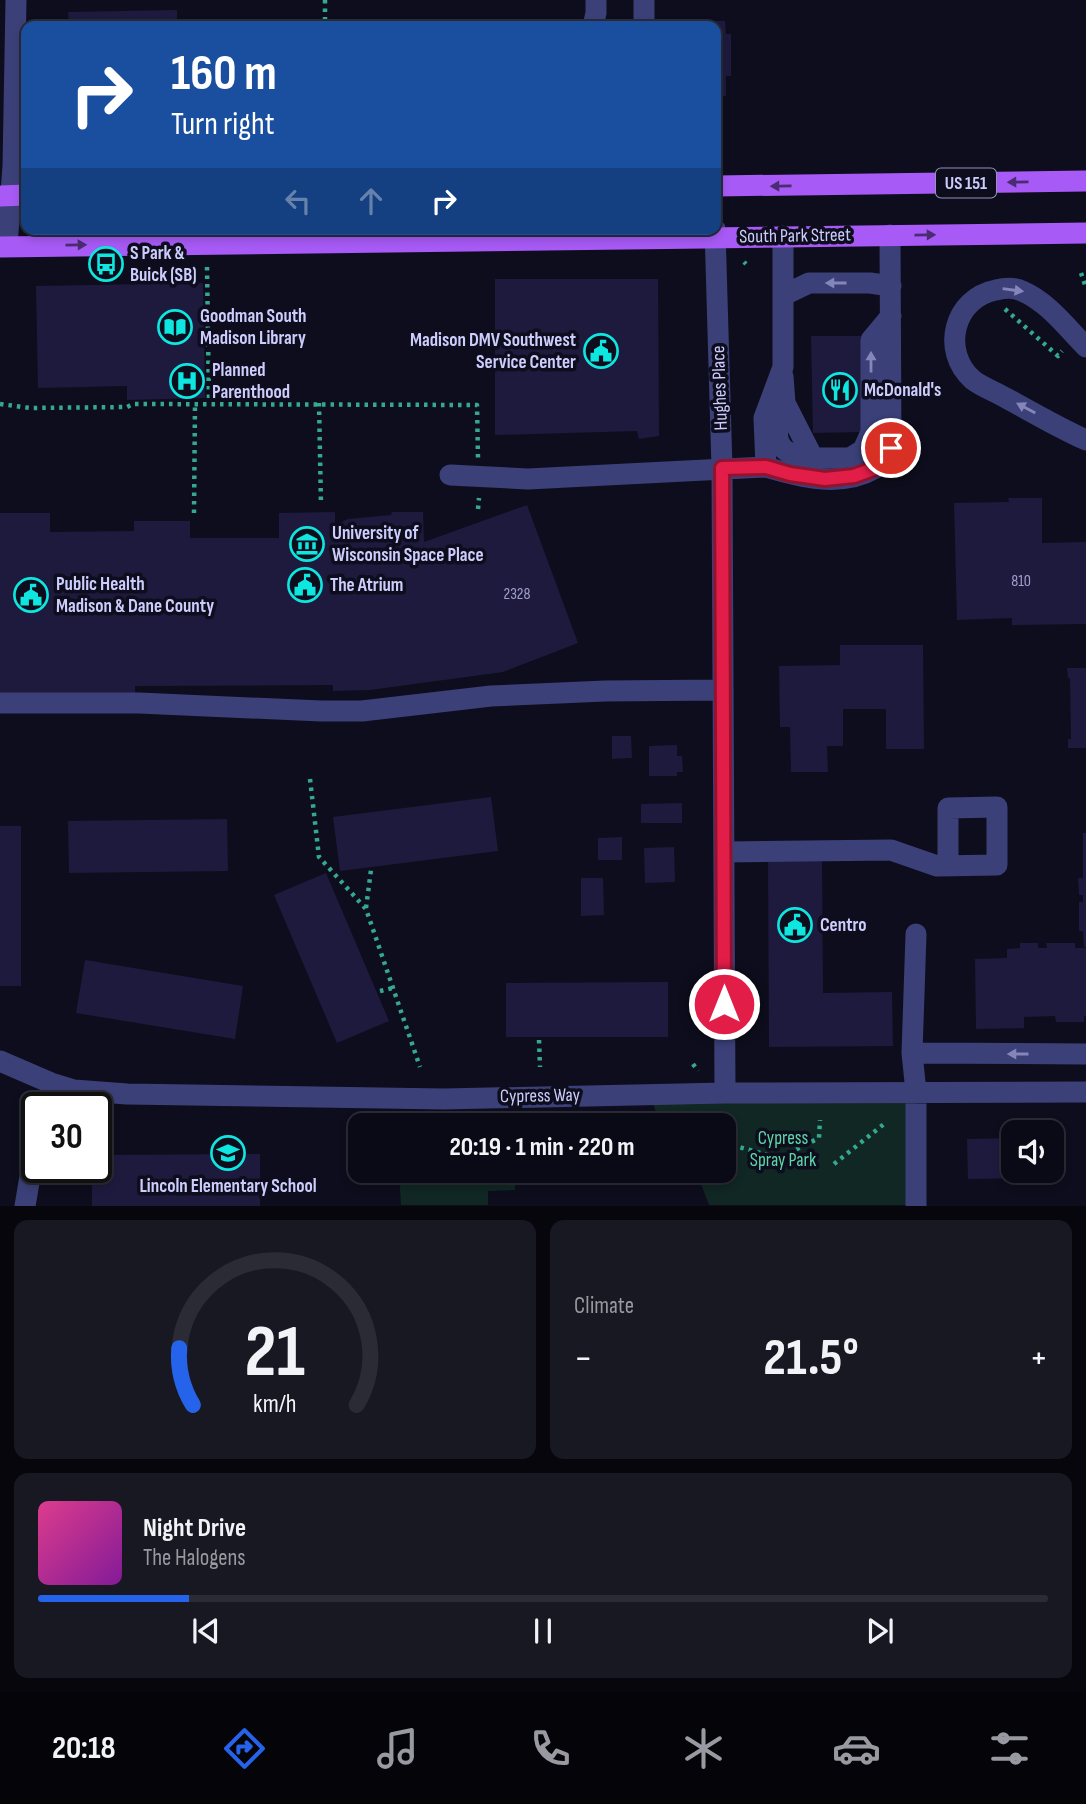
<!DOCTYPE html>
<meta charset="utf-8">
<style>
body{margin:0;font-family:"Sofia Sans Condensed",sans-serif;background:#181823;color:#f1f3f6;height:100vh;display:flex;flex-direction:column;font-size:26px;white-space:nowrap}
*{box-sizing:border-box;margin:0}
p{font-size:23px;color:#999aa1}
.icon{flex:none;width:38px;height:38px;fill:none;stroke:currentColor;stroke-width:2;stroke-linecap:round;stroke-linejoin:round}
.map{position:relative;height:1206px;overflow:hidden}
.sheet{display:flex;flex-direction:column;gap:14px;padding:14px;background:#06060c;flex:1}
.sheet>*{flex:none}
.banner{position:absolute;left:21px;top:21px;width:700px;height:214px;border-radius:14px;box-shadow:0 4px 10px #0003,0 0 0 2px #2a2b35;background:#1a4fa0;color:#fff;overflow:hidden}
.controls{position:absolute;left:1001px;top:1120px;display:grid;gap:14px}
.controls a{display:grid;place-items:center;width:63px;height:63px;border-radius:14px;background:#0a0a16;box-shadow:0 4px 10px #0003,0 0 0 2px #2a2b35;font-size:35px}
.speed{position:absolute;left:21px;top:1092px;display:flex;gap:14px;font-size:35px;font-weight:700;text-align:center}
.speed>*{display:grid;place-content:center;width:91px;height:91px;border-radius:50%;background:#0a0a16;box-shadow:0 4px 10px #0003,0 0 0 2px #2a2b35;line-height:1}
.speed .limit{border:4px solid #111;border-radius:10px;background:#fff;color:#111}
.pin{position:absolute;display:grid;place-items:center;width:60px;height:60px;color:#fff;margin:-30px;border:4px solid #fff;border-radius:50%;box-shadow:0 2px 7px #0007}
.me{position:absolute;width:77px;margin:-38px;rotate:0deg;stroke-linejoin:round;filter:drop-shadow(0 0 5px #0008)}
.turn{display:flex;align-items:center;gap:24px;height:147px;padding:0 35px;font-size:32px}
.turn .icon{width:91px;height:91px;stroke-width:2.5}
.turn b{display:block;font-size:49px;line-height:60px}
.lanes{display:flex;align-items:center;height:66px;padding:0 35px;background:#0003;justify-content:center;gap:35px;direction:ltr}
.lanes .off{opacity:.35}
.big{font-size:52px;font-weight:700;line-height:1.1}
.sheet .card{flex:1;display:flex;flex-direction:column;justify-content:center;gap:10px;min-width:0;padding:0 24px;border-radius:14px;background:#181823}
.sheet .dial{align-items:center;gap:0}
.dial svg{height:182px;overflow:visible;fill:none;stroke:#2a2b35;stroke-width:7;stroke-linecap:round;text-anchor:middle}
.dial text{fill:#f1f3f6;stroke:none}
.song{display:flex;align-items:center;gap:21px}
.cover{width:84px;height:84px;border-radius:10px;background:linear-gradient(135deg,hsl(330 70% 55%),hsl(290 70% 35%))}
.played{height:7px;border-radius:4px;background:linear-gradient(90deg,#2563eb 15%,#2a2b35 15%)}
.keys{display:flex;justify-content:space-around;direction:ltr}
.heat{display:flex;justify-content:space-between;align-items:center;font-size:38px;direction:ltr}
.sheet .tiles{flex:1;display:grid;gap:14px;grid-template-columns:1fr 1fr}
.card:last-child{grid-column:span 2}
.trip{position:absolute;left:348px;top:1113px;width:388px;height:70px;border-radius:14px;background:#0a0a16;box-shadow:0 4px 10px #0003,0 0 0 2px #2a2b35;font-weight:700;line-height:70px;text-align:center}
.menu{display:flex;height:112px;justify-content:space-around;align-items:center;background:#040409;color:#999aa1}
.menu .icon{width:49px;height:49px}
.menu .selected{color:#2563eb}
.menu b{font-size:32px;color:#f1f3f6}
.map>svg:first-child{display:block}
.park{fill:#102723}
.building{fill:#1d1a3d}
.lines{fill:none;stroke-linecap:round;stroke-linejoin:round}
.path{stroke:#34a892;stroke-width:4.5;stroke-dasharray:3.5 5;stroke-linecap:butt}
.minor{stroke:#3b4079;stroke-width:21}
.major{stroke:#a75af5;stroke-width:21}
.oneway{fill:#4b2c73}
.oneway2{fill:#8486ba}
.route-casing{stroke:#92132f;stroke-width:18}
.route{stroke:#e11d48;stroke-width:12}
.labels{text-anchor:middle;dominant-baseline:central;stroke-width:7;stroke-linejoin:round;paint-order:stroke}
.number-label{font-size:16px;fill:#a0a0cc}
.shield{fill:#0e0d1d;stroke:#9393b9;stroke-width:2}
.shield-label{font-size:18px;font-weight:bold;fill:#cccdfc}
.street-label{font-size:19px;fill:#cccdfc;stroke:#0e0d1d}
.poi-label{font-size:19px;font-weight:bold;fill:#cccdfc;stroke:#0e0d1d;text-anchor:start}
.park-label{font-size:19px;fill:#5dd7a9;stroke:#0e0d1d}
</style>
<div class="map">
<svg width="1086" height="1206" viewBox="0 0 1086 1206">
<rect width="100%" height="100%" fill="#0e0d1d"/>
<path class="park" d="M 916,1092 L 916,1205 L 709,1205 L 699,1179 L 691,1171 L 724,1171 L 724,1125 L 660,1125 L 650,1094 Z
M 399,1171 L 516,1171 L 515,1190 L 488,1191 L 488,1205 L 401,1205 Z"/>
<path class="building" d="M 177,10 L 177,26 L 69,26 L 68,12 Z
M 662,21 L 725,21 L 726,34 L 731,34 L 731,76 L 726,76 L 726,96 L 721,96 L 722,109 L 716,109 L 716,26 L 662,26 Z
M 495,279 L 658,279 L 659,436 L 639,439 L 637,431 L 495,435 Z
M 203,283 L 205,398 L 127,400 L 127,386 L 38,388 L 36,286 Z
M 811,336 L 861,336 L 863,432 L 813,433 Z
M 1008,498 L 1042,498 L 1042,543 L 1086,542 L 1086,624 L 1012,625 L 1012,618 L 957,620 L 954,503 L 1009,502 Z
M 527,505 L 578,643 L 503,672 L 370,690 L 333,691 L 333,685 L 135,686 L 135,693 L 0,694 L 0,513 L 50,513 L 50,532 L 134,531 L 134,521 L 190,521 L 190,538 L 279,538 L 279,513 L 335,512 L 335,525 L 348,519 L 391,515 L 392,512 L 423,512 L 424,542 Z
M 840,645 L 923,645 L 924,749 L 886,749 L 886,709 L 843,709 L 843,746 L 827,746 L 828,772 L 791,772 L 790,727 L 780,727 L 779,666 L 840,665 Z
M 1067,668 L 1086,668 L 1086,748 L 1068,748 L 1068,739 L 1071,739 L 1070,678 L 1068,678 Z
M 612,736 L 631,736 L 632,758 L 612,759 Z
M 677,745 L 677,756 L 682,756 L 683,772 L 677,772 L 677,776 L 649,776 L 649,746 Z
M 491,797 L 498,851 L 340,871 L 333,817 Z
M 682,803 L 682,823 L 641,823 L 641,804 Z
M 227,819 L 228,871 L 69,873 L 68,821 Z
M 0,826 L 21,826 L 21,986 L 0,986 Z
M 1083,833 L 1086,833 L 1086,947 L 1084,947 L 1083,931 L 1079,931 L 1079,902 L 1083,902 L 1083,895 L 1079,895 L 1078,878 L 1083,878 Z
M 622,837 L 622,860 L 598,860 L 598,838 Z
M 674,847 L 675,882 L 645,883 L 644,848 Z
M 768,858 L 822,858 L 823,993 L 892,992 L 893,1046 L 769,1047 Z
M 326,873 L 389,1021 L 337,1043 L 274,895 Z
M 581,878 L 603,878 L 604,915 L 581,916 Z
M 1020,943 L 1038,943 L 1038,948 L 1047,948 L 1046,943 L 1075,943 L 1075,948 L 1086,948 L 1086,1016 L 1084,1016 L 1084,1022 L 1056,1022 L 1055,1016 L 1024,1017 L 1024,1028 L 976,1029 L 975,959 L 1007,958 L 1007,949 L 1020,948 Z
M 85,960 L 243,986 L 235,1039 L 76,1013 Z
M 668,982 L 668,1037 L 506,1037 L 506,983 Z
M 1013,1138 L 1013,1171 L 1026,1171 L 1027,1178 L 968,1179 L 967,1139 Z
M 260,1154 L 260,1206 L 92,1206 L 92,1167 L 96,1167 L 96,1155 Z"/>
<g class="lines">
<path class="path" d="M 325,0 L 325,19
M 744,262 L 746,264
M 207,267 L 209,403
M 1081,273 L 1086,288
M 1005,309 L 1058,356 L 1062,351
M 319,403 L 321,505
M 0,404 L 30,408 L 127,407 L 133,404 L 477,405 L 478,458
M 478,509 L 479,498
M 194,513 L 195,404
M 310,779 L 319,857 L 366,909 L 420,1067
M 366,908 L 371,870
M 380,991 L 393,988
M 539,1040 L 540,1067
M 693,1064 L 698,1071
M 724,1143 L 779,1158 L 819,1138 L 820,1120
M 834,1164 L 884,1124"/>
<path class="minor" d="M 644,0 L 644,26
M 593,26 L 596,13 L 596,0
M 715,229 L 722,468 L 725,1093
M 783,236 L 783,367 L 764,418 L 766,467 C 799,477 841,488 874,469 C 881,464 886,454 891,448 L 890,235
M 7,246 L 13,166 L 16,0
M 784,295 L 809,283 L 870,283 L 891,286
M 1086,347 C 1067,328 1048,302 1022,291 C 1014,287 1004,288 996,290 C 954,298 940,351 973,380 C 982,387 996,392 1006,398 C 1032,412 1059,428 1086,440
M 783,376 L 785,403 L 813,458 L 850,458 L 863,450 L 871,432 L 871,340 L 891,316
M 783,414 C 769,444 783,456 813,458
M 450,475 L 528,479 L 766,467
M 0,703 L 139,703 L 321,711 L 362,711 L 491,696 L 605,691 L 723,690
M 724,852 L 891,850 L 937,866 L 997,865 L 997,807 L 948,808 L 948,866
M 916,934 L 912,1053 L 916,1092 L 916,1206
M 912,1053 L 1086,1054
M 0,1061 L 51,1083 L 74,1090 L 127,1094 L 444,1099 L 725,1093 L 1086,1092
M 44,1108 L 51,1083
M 25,1206 L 37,1135"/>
<path class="major" d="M 716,186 L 1086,181
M 0,196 L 26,195
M 0,247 L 1086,233"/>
</g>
<defs><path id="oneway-solid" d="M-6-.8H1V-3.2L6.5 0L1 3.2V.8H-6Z" transform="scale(1.75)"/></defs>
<g class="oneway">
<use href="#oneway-solid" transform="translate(1018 182) rotate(179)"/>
<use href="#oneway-solid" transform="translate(781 186) rotate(179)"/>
<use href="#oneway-solid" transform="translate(925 235) rotate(-1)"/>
<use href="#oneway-solid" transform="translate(76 245) rotate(-1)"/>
</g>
<g class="oneway2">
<use href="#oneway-solid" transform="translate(836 283) rotate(180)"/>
<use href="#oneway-solid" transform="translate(1013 290) rotate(8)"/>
<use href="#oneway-solid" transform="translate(871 362) rotate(-90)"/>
<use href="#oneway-solid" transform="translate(1026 408) rotate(-152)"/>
<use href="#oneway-solid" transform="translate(1018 1054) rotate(-180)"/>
</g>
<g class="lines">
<g class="route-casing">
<path id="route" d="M 724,1004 L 722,468 L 766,467 L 790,474 L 825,479 L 854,476 L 876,468 L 891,448"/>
</g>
<use href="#route" class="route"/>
</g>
<defs>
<g id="bus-ring" transform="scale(1.75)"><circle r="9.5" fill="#0e0d1d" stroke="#0ee6e0" stroke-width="1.5"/><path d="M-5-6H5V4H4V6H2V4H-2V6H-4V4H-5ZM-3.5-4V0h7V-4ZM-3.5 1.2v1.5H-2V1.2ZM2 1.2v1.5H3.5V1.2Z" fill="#0ee6e0"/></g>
<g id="library-ring" transform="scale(1.75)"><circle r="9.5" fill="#0e0d1d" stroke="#0ee6e0" stroke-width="1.5"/><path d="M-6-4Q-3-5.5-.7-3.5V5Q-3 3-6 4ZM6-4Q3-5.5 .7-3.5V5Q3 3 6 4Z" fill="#0ee6e0"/></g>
<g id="civic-ring" transform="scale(1.75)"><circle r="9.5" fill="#0e0d1d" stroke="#0ee6e0" stroke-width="1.5"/><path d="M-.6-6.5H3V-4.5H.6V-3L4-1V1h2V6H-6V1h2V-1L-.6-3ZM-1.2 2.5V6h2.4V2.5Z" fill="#0ee6e0"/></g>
<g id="hospital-ring" transform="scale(1.75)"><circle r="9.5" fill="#0e0d1d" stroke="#0ee6e0" stroke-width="1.5"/><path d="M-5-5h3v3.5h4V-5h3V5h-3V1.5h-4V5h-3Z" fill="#0ee6e0"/></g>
<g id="restaurant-ring" transform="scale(1.75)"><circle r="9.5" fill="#0e0d1d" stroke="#0ee6e0" stroke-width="1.5"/><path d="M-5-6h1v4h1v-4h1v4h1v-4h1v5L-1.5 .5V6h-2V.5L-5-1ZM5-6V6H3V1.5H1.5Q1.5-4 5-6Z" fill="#0ee6e0"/></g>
<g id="museum-ring" transform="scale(1.75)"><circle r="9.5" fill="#0e0d1d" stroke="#0ee6e0" stroke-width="1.5"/><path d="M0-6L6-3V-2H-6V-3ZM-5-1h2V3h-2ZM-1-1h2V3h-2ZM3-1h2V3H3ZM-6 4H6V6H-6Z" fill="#0ee6e0"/></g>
<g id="school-ring" transform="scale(1.75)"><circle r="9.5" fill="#0e0d1d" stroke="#0ee6e0" stroke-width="1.5"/><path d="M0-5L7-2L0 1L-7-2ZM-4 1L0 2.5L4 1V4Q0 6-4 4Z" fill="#0ee6e0"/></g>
</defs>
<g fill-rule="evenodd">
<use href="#bus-ring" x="106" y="264"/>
<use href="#library-ring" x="175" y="327"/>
<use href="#civic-ring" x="601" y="351"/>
<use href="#hospital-ring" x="187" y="381"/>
<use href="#restaurant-ring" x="840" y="390"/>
<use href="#museum-ring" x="307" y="544"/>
<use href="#civic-ring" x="305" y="585"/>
<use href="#civic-ring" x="31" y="595"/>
<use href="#civic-ring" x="795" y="925"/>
<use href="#school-ring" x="228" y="1153"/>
</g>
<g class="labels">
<g class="number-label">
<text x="1021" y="581">810</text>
<text x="517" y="594">2328</text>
</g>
<rect class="shield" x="936" y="168.5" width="60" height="29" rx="5"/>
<g class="shield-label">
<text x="966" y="183">US 151</text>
</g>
<g class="street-label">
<text transform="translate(795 236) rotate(-1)">South Park Street</text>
<text transform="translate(720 388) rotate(-92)">Hughes Place</text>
<text transform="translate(540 1096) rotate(-1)">Cypress Way</text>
</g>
<g class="poi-label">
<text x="130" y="253">S Park &amp;<tspan x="130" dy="22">Buick (SB)</tspan></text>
<text x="200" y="316">Goodman South<tspan x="200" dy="22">Madison Library</tspan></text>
<text x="576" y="340" text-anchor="end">Madison DMV Southwest<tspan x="576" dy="22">Service Center</tspan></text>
<text x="212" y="370">Planned<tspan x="212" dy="22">Parenthood</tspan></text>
<text x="864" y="390">McDonald's</text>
<text x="332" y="533">University of<tspan x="332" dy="22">Wisconsin Space Place</tspan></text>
<text x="56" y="584">Public Health<tspan x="56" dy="22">Madison &amp; Dane County</tspan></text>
<text x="330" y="585">The Atrium</text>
<text x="820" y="925">Centro</text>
<text x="228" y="1186" text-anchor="middle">Lincoln Elementary School</text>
</g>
<g class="park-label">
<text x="783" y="1138">Cypress<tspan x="783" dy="22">Spray Park</tspan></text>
</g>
</g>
</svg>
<div class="controls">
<a><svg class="icon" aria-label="sound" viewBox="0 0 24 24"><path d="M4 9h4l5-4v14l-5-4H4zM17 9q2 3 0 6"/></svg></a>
</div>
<div class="speed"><div class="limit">30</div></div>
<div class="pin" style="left:891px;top:448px;background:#d93025"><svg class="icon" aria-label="arrive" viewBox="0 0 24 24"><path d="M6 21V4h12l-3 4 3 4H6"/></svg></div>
<svg class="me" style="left:724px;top:1004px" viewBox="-20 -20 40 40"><circle r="17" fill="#e11d48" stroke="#fff" stroke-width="3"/><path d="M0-11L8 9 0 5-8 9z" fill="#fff"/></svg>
<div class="trip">20:19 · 1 min · 220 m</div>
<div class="banner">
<div class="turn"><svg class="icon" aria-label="right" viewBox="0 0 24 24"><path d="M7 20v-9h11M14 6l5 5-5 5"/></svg><div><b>160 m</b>Turn right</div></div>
<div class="lanes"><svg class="icon off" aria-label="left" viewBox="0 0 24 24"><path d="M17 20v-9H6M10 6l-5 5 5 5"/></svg><svg class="icon off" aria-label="ahead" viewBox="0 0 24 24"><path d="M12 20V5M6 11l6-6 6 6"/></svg><svg class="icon" aria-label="right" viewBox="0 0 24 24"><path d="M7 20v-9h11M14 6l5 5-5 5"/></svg></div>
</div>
</div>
<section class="sheet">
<div class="tiles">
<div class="card dial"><svg viewBox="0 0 100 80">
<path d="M14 69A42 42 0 1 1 86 69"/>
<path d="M14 69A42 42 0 0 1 8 44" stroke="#2563eb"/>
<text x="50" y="56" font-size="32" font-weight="700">21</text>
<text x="50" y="72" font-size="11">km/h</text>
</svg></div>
<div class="card"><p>Climate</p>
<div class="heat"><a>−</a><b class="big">21.5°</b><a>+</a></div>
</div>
<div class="card">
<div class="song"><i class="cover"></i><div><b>Night Drive</b><p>The Halogens</p></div></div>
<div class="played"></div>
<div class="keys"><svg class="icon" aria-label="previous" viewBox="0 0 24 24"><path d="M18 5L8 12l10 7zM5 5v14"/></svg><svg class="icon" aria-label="pause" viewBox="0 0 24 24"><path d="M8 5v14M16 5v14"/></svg><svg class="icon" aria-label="next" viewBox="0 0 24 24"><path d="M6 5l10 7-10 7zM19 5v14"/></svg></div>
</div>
</div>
</section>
<nav class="menu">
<b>20:18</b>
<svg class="icon selected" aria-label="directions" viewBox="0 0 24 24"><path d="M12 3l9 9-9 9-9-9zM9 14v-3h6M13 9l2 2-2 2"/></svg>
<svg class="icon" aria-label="music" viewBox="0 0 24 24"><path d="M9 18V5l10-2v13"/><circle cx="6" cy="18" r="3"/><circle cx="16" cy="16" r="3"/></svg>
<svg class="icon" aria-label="phone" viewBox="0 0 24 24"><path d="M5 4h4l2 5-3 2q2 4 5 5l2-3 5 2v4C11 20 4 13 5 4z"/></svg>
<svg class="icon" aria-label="climate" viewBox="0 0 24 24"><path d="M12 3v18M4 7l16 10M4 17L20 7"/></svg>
<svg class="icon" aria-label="car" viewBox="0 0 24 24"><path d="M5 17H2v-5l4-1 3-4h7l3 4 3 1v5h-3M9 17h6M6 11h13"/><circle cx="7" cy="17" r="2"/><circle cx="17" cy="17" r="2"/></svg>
<svg class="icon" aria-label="filters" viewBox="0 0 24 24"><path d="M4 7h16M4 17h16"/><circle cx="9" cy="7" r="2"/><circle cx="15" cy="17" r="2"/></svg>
</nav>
